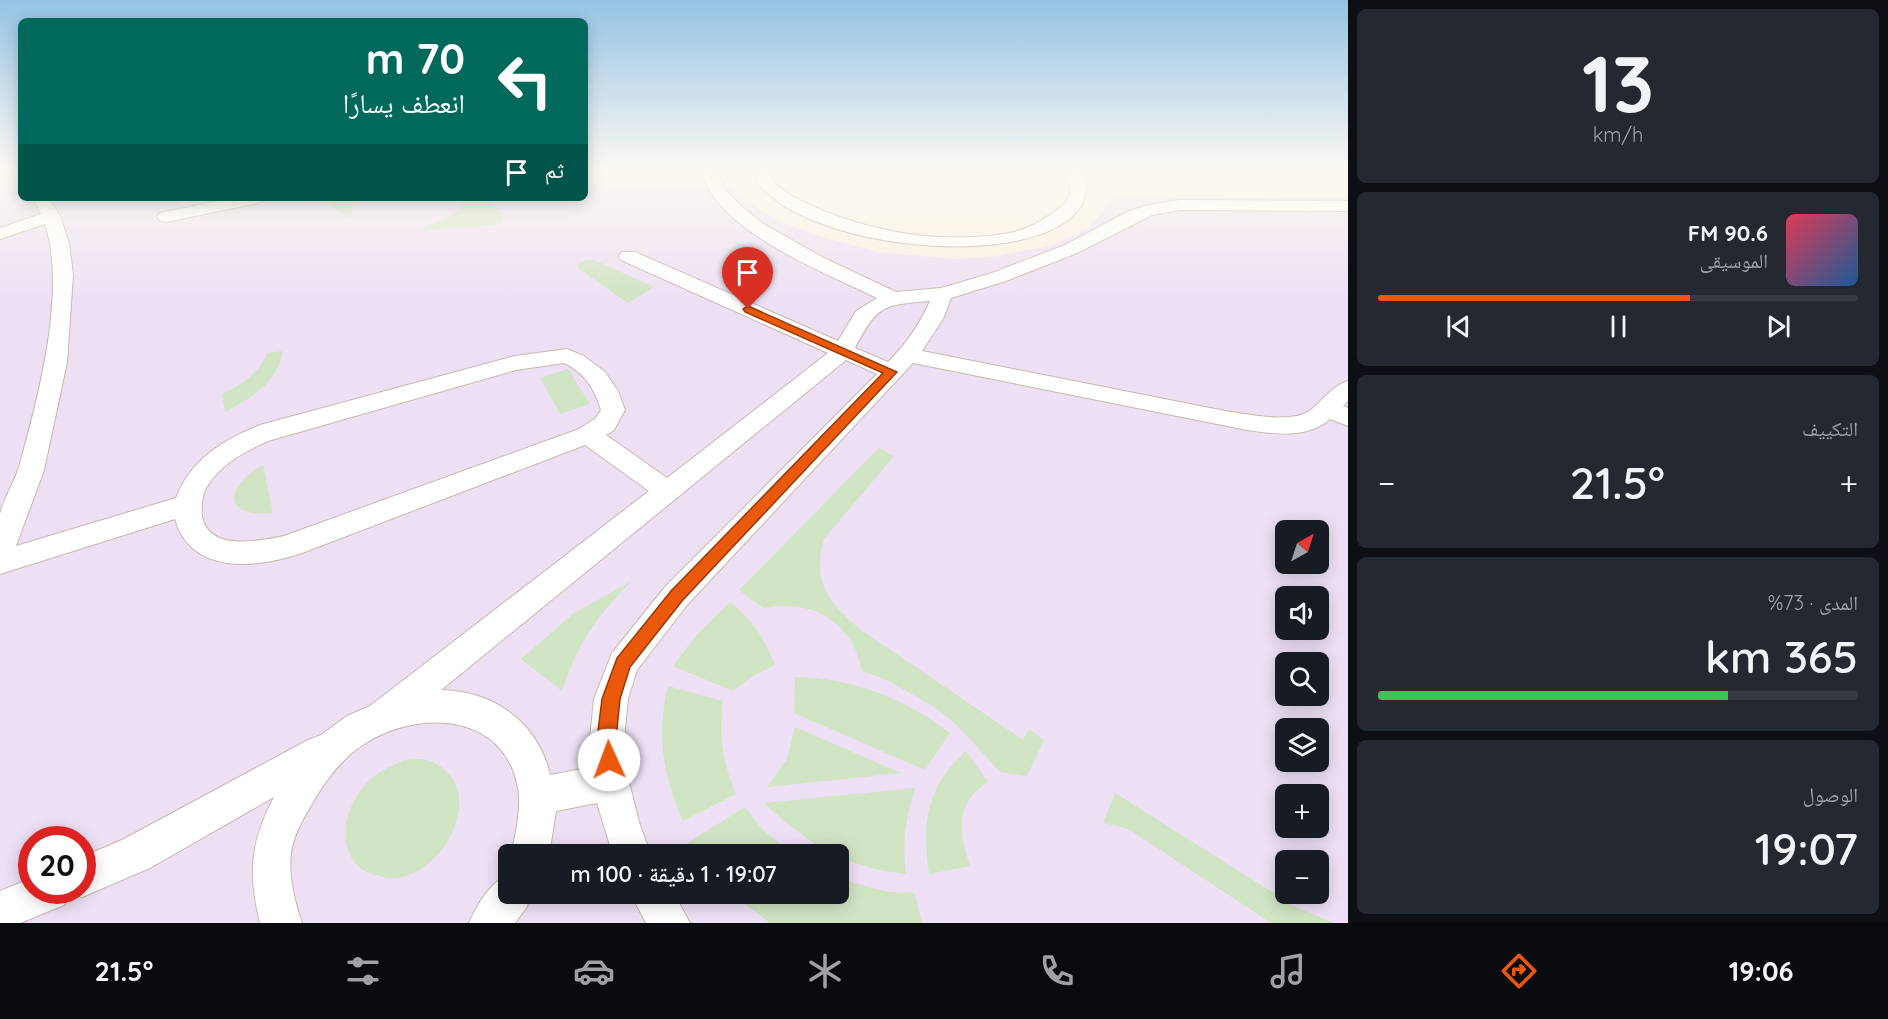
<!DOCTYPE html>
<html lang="ar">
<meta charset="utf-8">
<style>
body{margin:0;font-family:Quicksand,"Noto Naskh Arabic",sans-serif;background:#242831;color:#f1f3f6;direction:rtl;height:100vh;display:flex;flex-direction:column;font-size:22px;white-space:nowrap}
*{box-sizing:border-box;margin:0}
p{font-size:20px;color:#9ea1a6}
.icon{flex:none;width:33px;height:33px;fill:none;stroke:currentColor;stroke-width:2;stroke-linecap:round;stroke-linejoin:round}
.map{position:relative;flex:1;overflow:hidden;direction:ltr}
.side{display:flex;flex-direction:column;gap:9px;padding:9px;background:#0d0f14;width:540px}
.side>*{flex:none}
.banner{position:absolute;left:18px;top:18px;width:570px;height:183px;border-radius:9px;box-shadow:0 3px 15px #0003;direction:rtl;background:#00695c;color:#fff;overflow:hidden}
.needle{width:39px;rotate:39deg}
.controls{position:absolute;left:1275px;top:520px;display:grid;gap:12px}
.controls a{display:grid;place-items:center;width:54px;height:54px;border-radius:9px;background:#171b24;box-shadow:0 3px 15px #0003;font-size:30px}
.speed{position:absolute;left:18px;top:826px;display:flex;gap:12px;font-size:30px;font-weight:700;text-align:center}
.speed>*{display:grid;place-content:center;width:78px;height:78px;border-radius:50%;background:#171b24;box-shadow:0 3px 15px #0003;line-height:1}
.speed .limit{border:9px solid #d22;background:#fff;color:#111}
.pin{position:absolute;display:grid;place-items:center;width:51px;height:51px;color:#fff;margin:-62px -26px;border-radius:50% 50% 50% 0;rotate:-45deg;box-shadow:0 0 6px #0007}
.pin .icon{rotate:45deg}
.me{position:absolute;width:66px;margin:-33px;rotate:358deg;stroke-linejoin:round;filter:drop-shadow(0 0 4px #0008)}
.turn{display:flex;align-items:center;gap:21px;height:126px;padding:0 24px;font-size:27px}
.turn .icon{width:78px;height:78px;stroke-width:2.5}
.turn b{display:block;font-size:42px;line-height:51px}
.then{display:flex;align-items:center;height:57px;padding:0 24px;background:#0003;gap:12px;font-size:22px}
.big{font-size:45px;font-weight:600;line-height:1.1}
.side .card{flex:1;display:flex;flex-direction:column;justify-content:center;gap:9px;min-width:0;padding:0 21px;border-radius:9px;background:#242831}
.side .dial{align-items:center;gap:0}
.dial b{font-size:78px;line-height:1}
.song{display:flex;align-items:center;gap:18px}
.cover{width:72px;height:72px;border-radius:9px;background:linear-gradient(135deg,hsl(350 70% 55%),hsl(210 70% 35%))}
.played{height:6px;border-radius:3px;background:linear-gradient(90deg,#ea580c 65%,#363941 65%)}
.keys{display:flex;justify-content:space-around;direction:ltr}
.heat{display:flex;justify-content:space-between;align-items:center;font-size:33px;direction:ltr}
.charge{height:9px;border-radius:4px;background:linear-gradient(90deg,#34c759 73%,#363941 0)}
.trip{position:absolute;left:498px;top:844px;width:351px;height:60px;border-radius:9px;background:#171b24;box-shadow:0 3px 15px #0003;font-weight:600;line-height:60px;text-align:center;direction:rtl}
.tab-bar{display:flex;height:96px;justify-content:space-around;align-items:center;background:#090b0e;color:#9ea1a6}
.tab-bar .icon{width:42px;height:42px}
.tab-bar .selected{color:#ea580c}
.tab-bar b{font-size:27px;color:#f1f3f6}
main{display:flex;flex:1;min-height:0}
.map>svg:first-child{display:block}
.education{fill:#ede0f5;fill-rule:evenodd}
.green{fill:#d1e4c4}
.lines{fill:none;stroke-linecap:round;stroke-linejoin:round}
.lane-casing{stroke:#c8b8ab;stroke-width:2}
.lane{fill:#fff;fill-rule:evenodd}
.route{fill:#ea580c;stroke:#983908;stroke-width:1.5}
</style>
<main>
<section class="side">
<div class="card dial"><b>13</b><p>km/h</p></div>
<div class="card">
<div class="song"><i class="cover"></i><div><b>90.6 FM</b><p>الموسيقى</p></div></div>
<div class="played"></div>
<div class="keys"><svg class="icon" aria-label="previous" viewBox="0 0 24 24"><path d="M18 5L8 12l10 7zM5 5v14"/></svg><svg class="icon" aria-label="pause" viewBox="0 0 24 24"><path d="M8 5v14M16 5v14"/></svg><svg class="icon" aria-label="next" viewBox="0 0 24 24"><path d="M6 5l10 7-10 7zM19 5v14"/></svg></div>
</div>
<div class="card"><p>التكييف</p>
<div class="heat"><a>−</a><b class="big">21.5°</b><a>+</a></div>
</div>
<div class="card"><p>المدى · 73%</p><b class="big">365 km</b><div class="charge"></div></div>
<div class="card"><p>الوصول</p><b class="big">19:07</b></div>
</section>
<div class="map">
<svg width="1348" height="923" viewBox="0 0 1348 923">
<rect width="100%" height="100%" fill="#f9f1e3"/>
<path class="education" d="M 0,170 L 21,170 L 21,198 L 585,198 L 585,170 L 725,170 L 729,181 L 741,195 L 759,209 L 782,222 L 811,234 L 879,252 L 955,259 L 991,257 L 1053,245 L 1076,235 L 1092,224 L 1103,210 L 1107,197 L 1348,197 L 1348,923 L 0,923 ZM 1286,531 L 1318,531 L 1318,564 L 1286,564 ZM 1286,597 L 1318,597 L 1318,630 L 1286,630 ZM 1286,663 L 1318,663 L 1318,696 L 1286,696 ZM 1286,729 L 1318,729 L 1318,762 L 1286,762 ZM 1286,795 L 1318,795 L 1318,828 L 1286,828 ZM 32,840 L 82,840 L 82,891 L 32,891 ZM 508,855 L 838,855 L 838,894 L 508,894 ZM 1286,861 L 1318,861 L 1318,894 L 1286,894 Z"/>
<path class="green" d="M 329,198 L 359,198 L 353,206 L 351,218 L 322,201 Z
M 468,198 L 486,198 L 502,215 L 503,221 L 494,225 L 423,230 L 423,228 L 458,212 Z
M 585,260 L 595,260 L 654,287 L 628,303 L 579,269 L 578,264 Z
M 282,351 C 280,382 249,399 225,412 L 222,394 C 241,385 260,373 267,353 Z
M 568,369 L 590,404 L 560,414 L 540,378 Z
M 879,448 L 894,456 L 824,539 C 811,582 829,603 861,630 L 1023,740 L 1029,729 L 1044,740 L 1027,776 L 1000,772 L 958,726 L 936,708 L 887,680 L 862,671 C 852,620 812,599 763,608 L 739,590 Z
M 263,465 L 273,513 C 221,518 225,486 263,465 Z
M 632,581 C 594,620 580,639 562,691 L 521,659 L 574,613 Z
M 730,602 C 752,620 765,638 775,665 L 753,676 L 733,691 L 673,666 L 694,638 Z
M 795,677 C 853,678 904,698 950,733 L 925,770 L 794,713 Z
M 668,686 L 723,701 C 718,734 723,763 736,794 L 683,821 C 663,776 656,735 668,686 Z
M 795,727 L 901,773 L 767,787 L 787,759 Z
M 966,751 L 988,782 C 954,804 959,832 970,866 L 929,874 C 922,823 926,787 966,751 Z
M 404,760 C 411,760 420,758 427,760 C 437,762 446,770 452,778 C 478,817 429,888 383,877 C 378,875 370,875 366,872 C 335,853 343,811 363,787 C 373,774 389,767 404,760 Z
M 916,788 C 905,817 902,844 906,874 C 844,867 810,845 764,803 Z
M 1115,793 L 1294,906 L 1333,923 L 1271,923 L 1133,832 L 1122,827 L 1103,823 Z
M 745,807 L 762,829 L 793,855 L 697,855 L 687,843 Z
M 839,879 L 888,892 L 915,893 L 922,923 L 770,923 L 732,894 L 838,894 Z"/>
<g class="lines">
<g class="lane-casing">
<path id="lane" d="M 12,170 L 21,170 L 21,176 L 15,174 Z
M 701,170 L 717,170 L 725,189 L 741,206 L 765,225 L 824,258 L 896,292 L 941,288 L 992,273 L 1065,245 L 1129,211 L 1148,205 L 1180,200 L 1348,201 L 1348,211 L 1180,210 L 1152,215 L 1077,253 L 1006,281 L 951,298 L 943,319 L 922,351 L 1225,411 C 1248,414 1293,425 1312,409 C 1323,400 1333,385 1348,381 L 1348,401 L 1343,406 L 1348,408 L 1348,426 L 1330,419 C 1308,439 1274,434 1247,430 L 913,363 L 687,605 L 637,670 L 628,699 L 624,739 L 629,782 L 639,822 L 651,855 L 613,855 L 597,803 L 556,811 L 549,855 L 511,855 C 515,836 520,816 519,796 C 511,714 422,707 364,744 C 342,758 326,780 313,802 C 305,816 296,830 292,847 C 287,872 294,899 302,923 L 260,923 C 248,873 250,843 274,797 L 150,868 L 82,897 L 70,892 L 64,905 L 20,923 L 0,923 L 0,891 L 32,878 L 32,891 L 82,891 L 82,857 L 122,840 L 308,740 L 321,735 L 347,716 L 370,706 L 649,491 L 585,445 L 302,553 C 258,568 191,576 175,519 L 0,574 C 0,555 0,532 0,514 C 4,498 14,483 19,467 C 38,399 67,292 45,224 L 0,239 L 0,228 L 41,214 L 33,198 L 49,198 L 60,216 L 69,243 L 73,275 L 67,362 L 44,470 L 16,546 L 176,498 C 191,459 223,440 260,425 L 515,356 L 567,349 L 584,356 L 605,372 L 618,391 L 625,410 L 614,430 L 606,435 L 667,478 L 828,353 L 621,260 L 619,256 L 621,252 L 635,252 L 838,341 L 856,311 L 877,298 C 827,274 739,239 710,191 C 706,185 704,177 701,170 ZM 930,301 C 920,324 906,344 888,362 L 855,348 C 878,305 882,305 930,301 ZM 846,360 L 877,374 L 665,587 L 612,653 L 594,699 L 590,739 L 592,767 L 550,775 C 538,723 495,691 441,690 ZM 564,363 C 585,373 594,388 601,410 L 596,418 L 579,429 L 284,536 C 260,541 208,552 202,516 C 201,506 202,494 208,485 C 222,463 246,451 268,441 L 516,370 Z
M 751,170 L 767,170 C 774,187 792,197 808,204 C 868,232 943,245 1009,233 C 1026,230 1040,222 1054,212 C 1063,206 1072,199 1070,187 C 1070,182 1066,175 1064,170 L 1080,170 L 1087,188 C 1085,195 1084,203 1079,209 C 1029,276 780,247 751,170 Z
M 234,198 L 266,198 L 258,203 L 166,222 L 160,221 L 157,217 L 160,213 Z
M 508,875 L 508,894 L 532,894 L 526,908 L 515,923 L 469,923 C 477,905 490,883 508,875 Z
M 631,894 L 674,894 L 690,923 L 646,923 Z"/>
</g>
<use href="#lane" class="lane"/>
</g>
<linearGradient id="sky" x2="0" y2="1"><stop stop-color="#95c3e5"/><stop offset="0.57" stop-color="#fcf9f2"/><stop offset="1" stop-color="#fcf9f2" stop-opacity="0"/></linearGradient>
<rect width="1348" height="299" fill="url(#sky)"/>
<path class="route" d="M 748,306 L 897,372 L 682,601 L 630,667 L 620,699 L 616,739 L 618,760 L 616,767 L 609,770 L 602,767 L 597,739 L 602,699 L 617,658 L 671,591 L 883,373 L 745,312 L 743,309 Z"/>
</svg>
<div class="controls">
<a><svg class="needle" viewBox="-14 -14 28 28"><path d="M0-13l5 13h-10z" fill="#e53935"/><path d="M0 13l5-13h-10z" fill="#9ea1a6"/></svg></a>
<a><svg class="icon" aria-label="sound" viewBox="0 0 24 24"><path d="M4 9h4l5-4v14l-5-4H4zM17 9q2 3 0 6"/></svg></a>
<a><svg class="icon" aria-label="search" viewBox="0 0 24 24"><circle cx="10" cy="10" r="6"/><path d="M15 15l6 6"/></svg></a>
<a><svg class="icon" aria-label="layers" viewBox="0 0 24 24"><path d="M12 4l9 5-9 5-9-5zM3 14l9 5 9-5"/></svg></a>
<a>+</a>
<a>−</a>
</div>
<div class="speed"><div class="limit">20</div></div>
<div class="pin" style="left:748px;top:309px;background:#d93025"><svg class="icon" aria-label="arrive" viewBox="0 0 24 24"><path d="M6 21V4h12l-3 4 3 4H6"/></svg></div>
<svg class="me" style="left:609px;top:760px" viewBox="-20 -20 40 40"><circle r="19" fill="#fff"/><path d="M0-13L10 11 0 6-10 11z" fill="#ea580c"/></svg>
<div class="trip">19:07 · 1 دقيقة · 100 m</div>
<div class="banner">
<div class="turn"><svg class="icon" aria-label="left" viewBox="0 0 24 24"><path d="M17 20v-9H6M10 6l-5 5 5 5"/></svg><div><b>70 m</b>انعطف يسارًا</div></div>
<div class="then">ثم<svg class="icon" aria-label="arrive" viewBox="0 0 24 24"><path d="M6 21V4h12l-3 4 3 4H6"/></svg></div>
</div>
</div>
</main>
<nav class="tab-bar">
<b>19:06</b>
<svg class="icon selected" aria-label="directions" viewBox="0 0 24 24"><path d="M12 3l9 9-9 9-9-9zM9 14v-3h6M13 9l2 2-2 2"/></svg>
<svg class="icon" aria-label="music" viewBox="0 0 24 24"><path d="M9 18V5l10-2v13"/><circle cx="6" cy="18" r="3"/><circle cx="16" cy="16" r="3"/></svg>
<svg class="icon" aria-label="phone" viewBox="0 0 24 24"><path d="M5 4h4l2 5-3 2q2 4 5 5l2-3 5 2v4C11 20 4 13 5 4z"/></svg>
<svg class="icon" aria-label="climate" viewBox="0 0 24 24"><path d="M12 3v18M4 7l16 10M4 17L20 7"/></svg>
<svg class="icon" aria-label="car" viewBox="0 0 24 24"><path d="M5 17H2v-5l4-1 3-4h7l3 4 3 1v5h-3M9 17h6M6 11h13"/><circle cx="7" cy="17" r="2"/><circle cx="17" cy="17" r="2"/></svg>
<svg class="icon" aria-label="filters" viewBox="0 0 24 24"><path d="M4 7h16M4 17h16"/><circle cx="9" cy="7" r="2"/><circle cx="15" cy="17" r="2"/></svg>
<b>21.5°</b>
</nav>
